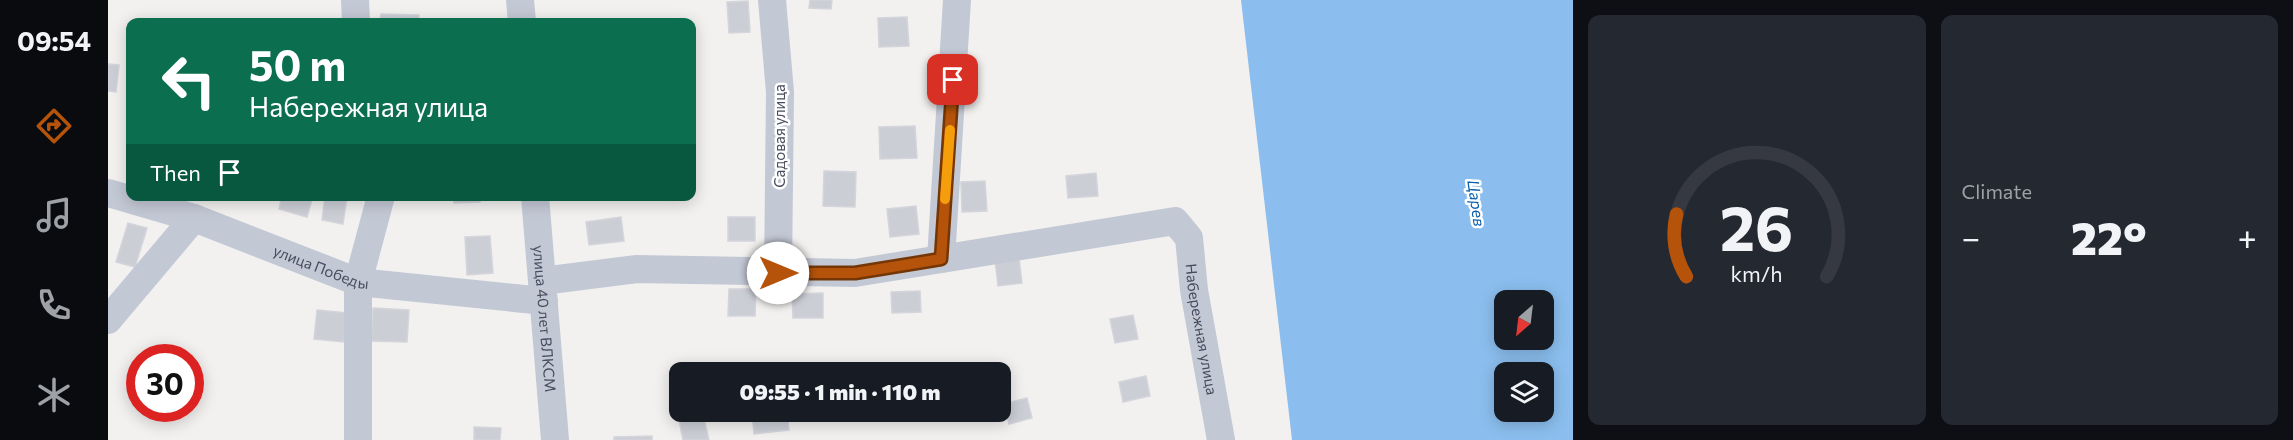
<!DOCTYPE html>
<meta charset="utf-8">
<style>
body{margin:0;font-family:Commissioner,sans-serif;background:#242831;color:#f1f3f6;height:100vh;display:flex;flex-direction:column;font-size:22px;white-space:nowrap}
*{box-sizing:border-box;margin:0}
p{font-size:20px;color:#9ea1a6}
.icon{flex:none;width:33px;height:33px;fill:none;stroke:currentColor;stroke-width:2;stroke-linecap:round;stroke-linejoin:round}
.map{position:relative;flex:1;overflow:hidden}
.panel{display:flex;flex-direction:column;gap:15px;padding:15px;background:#0d0f14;width:720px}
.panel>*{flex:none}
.hud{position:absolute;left:18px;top:18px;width:570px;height:183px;border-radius:12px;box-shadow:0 3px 15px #0003;background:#0b6e4f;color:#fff;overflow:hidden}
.needle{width:39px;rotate:208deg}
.buttons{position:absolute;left:1386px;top:290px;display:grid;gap:12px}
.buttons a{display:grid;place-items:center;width:60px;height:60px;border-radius:12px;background:#171b24;box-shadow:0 3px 15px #0003;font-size:30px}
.speed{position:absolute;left:18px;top:344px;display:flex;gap:12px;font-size:30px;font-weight:700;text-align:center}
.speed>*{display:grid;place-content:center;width:78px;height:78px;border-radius:50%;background:#171b24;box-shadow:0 3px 15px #0003;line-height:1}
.speed .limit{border:9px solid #d22;background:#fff;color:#111}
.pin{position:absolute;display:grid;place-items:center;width:51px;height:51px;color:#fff;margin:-26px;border-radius:12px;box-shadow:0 3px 9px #0006}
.me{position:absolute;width:66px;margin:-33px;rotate:90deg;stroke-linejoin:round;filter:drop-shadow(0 0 4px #0008)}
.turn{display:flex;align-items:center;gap:21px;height:126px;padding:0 24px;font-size:27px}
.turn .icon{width:78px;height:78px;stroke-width:2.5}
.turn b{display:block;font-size:42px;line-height:51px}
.then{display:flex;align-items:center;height:57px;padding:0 24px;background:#0003;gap:12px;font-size:22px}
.big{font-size:45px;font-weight:800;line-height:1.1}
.panel .card{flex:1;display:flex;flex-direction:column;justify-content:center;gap:9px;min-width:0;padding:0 21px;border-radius:12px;background:#242831}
.panel .dial{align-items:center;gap:0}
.dial svg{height:156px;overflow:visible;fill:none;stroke:#363941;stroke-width:7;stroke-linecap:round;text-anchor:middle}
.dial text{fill:#f1f3f6;stroke:none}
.heat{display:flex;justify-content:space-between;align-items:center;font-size:33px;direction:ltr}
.panel .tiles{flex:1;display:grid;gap:15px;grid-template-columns:repeat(2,1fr)}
.trip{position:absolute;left:561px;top:362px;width:342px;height:60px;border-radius:12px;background:#171b24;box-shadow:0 3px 15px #0003;font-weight:800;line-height:60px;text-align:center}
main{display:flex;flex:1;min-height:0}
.tabs{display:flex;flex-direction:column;width:108px;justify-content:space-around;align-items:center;background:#090b0e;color:#9ea1a6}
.tabs .icon{width:42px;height:42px}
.tabs .current{color:#b45309}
.tabs b{font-size:27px;color:#f1f3f6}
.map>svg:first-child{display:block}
.water{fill:#8bbeee;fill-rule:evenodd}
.building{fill:#ccced6;stroke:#d4d4db;stroke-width:1.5}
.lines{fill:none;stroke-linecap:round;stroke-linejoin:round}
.minor{stroke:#c3c8d5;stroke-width:28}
.route-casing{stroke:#753606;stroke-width:15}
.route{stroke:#b45309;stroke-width:10}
.slow{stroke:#f59e0b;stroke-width:10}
.labels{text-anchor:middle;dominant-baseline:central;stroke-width:5;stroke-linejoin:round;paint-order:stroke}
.street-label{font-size:15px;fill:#474d5e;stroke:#fff}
.water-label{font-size:16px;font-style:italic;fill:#0a5fae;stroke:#fff}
</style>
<main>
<nav class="tabs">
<b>09:54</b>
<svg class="icon current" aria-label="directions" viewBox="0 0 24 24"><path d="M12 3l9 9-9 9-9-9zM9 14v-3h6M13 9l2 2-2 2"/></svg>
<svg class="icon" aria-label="music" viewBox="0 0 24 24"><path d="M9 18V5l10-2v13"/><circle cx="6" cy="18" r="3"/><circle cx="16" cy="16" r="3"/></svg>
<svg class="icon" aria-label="phone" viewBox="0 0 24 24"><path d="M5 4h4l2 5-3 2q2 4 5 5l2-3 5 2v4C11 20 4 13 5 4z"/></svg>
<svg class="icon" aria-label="climate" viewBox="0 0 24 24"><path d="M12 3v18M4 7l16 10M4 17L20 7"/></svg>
</nav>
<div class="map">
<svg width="1465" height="440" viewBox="0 0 1465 440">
<rect width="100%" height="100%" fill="#f2f1f0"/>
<path class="water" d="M 1133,0 L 1465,0 L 1465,440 L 1184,440 ZM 1396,300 L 1436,300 L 1436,339 L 1396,339 ZM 1396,372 L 1436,372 L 1436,411 L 1396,411 Z"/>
<path class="building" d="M 702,0 L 724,0 L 723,9 L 701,8 Z
M 640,1 L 642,32 L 621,33 L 619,2 Z
M 273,14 L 311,15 L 310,22 L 272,22 Z
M 799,17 L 801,46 L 771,47 L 770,18 Z
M 0,64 L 11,65 L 8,92 L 0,91 Z
M 807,126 L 809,158 L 772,159 L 771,127 Z
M 716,171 L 748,172 L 747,207 L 715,206 Z
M 988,173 L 990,196 L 960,198 L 958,176 Z
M 877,181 L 879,211 L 854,212 L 853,182 Z
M 174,196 L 205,196 L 199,217 L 171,209 Z
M 217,196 L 239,196 L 235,224 L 214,220 Z
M 345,196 L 372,196 L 372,202 L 346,203 Z
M 808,206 L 811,234 L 782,237 L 779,209 Z
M 513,217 L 516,241 L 481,245 L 478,222 Z
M 620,217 L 647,217 L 647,241 L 620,241 Z
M 20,223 L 39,228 L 27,267 L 8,262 Z
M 382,236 L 385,273 L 359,275 L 357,237 Z
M 911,258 L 914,283 L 890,286 L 887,260 Z
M 621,289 L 648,289 L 647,316 L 620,316 Z
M 812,291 L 813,312 L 784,313 L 783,292 Z
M 715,293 L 715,318 L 685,318 L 684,294 Z
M 265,308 L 301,310 L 299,342 L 263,341 Z
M 209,310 L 239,313 L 236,342 L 206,339 Z
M 1025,315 L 1030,339 L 1007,343 L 1002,319 Z
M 1038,376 L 1042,396 L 1015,402 L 1011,382 Z
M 919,398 L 924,418 L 901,424 L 896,404 Z
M 661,411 L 679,411 L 681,430 L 646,434 L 644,413 Z
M 595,415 L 601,440 L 575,440 L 571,420 Z
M 366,427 L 393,428 L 392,440 L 366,440 Z
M 544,436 L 544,440 L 506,440 L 506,437 Z"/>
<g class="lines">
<g class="minor">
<path d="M 247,0 L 248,22"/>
<path d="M 412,0 L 414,22"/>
<path d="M 664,0 L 672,92 L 670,273"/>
<path id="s1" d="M 0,193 L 86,218 L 250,282 L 436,301"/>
<path id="s2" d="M 427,196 L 447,440"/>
<path d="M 833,259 L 849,0"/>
<path id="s3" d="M 434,281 L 529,269 L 747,273 L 1067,221 L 1081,238 L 1086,290 L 1113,440"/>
<path d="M 0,320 L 86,218"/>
<path d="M 250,440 L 250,282 L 273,196"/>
</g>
</g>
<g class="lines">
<g class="route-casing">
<path id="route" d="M 670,273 L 747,273 L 833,259 L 845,80"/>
</g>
<use href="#route" class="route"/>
<path class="slow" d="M 837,199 L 842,130"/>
</g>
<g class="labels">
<g class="street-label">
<text transform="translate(671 136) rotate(-90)">Садовая улица</text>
<text stroke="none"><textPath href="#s1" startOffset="226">улица Победы</textPath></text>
<text stroke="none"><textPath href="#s2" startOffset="123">улица 40 лет ВЛКСМ</textPath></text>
<text stroke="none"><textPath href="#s3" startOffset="752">Набережная улица</textPath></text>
</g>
<g class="water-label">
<text transform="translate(1369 203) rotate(82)">Царев</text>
</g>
</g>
</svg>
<div class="buttons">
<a><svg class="needle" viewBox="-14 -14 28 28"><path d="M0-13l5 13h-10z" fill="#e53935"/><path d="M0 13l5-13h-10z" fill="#9ea1a6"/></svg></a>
<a><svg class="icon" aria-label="layers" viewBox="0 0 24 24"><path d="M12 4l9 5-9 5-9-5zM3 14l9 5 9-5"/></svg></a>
</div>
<div class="speed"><div class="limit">30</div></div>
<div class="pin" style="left:845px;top:80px;background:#d93025"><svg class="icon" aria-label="arrive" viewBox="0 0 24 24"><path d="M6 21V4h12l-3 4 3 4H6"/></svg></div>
<svg class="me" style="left:670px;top:273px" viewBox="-20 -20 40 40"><circle r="19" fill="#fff"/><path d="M0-13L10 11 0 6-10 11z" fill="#b45309"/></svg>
<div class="trip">09:55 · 1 min · 110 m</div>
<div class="hud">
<div class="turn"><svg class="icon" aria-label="left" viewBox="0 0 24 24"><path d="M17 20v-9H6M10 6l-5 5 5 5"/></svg><div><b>50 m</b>Набережная улица</div></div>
<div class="then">Then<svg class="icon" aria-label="arrive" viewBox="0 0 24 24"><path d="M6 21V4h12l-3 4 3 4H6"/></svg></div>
</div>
</div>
<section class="panel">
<div class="tiles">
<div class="card dial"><svg viewBox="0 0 100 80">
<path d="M14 69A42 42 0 1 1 86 69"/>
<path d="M14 69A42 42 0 0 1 9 37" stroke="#b45309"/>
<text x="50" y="56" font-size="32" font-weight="700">26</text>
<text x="50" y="72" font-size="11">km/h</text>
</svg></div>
<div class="card"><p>Climate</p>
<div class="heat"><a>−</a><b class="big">22°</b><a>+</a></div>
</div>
</div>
</section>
</main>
